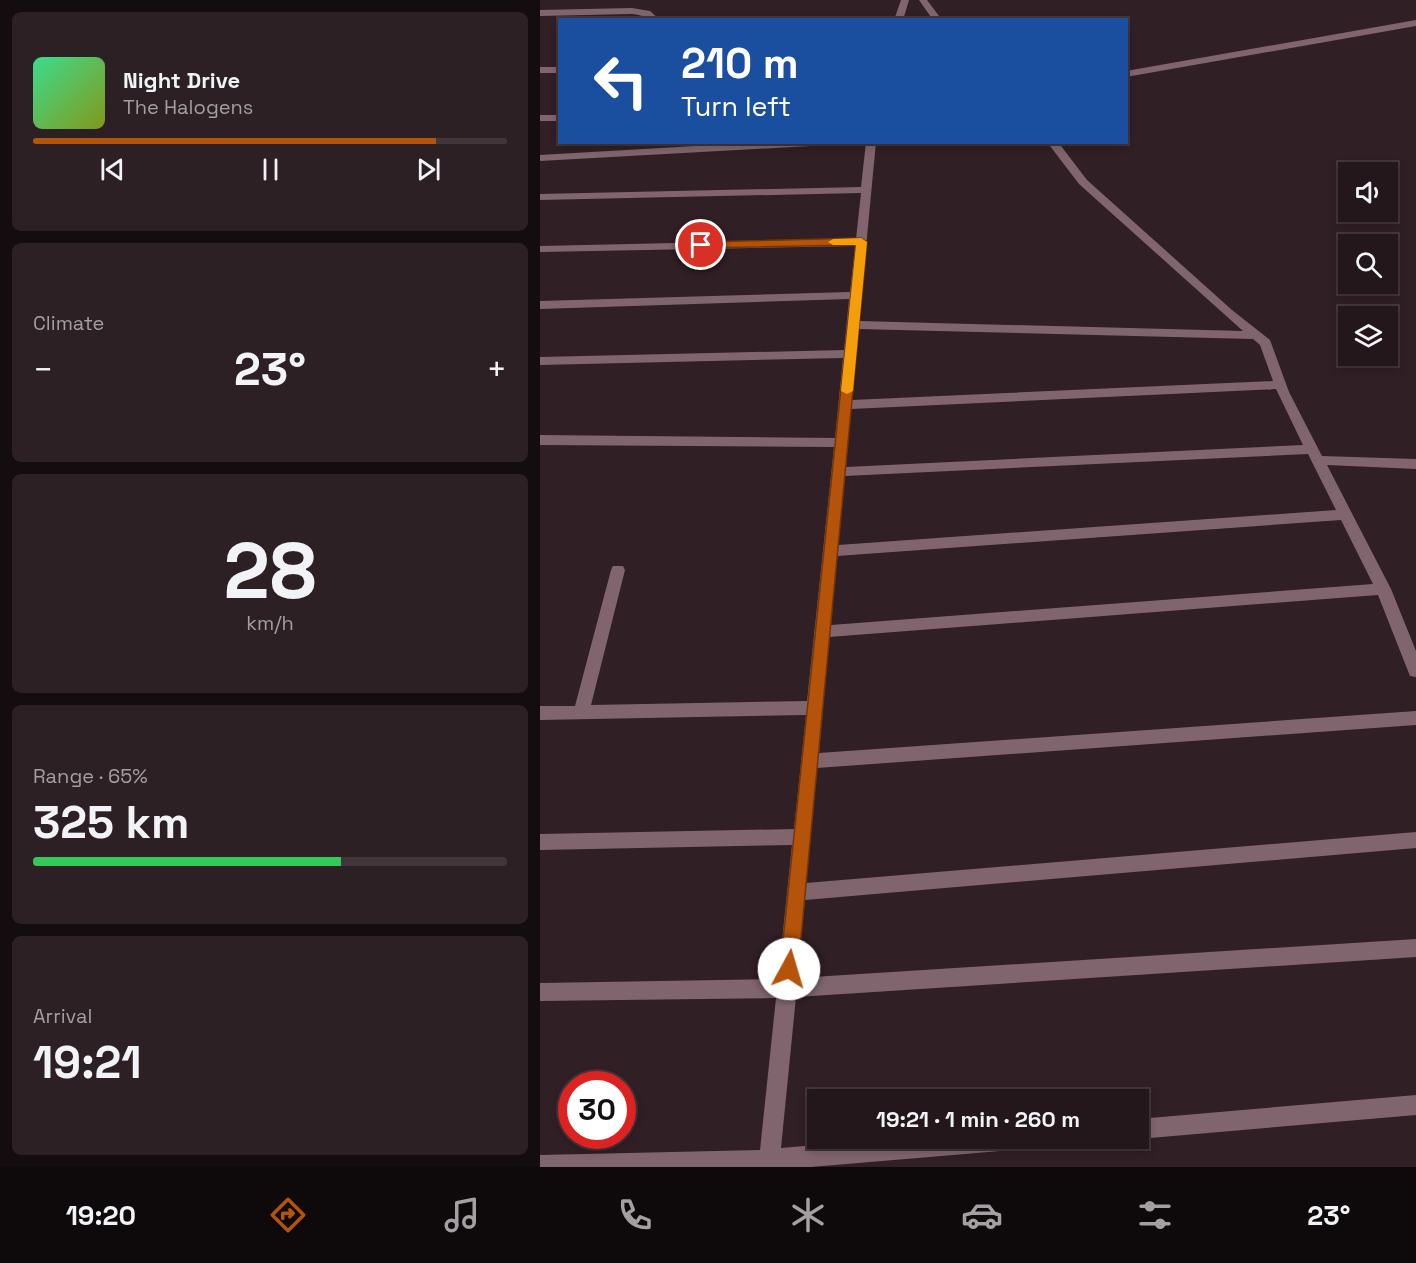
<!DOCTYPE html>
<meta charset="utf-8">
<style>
body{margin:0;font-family:"Space Grotesk",sans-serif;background:#2c2025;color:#f1f3f6;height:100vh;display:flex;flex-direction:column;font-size:22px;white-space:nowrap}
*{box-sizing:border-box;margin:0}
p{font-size:20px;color:#a39fa3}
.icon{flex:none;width:33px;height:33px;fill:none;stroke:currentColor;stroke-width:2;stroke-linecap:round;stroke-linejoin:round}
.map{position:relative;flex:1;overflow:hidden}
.panel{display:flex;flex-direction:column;gap:12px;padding:12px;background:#140d0f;width:540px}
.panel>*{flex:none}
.top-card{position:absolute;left:18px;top:18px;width:570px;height:126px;border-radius:0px;box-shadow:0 3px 9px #0003,0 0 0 2px #41363b;background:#1a4fa0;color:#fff;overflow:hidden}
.fabs{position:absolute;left:798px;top:162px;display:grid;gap:12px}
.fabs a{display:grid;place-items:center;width:60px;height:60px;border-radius:0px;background:#24171c;box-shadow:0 3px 9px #0003,0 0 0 2px #41363b;font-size:30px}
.speed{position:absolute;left:18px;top:1071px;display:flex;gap:12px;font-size:30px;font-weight:700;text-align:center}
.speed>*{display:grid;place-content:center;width:78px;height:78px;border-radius:50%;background:#24171c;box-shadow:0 3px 9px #0003,0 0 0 2px #41363b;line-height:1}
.speed .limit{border:9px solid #d22;background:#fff;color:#111}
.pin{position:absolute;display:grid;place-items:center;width:51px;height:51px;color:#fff;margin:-26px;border:3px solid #fff;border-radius:50%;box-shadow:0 2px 6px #0007}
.me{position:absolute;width:66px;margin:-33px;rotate:6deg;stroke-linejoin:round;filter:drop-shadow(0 0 4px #0008)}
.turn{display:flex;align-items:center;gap:21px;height:126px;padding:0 24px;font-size:27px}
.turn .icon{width:78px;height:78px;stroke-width:2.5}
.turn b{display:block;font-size:42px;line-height:51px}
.big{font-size:45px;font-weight:700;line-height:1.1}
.panel .tile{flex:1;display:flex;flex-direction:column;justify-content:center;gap:9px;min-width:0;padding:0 21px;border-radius:9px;background:#2c2025}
.panel .dial{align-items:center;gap:0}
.dial b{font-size:78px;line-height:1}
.song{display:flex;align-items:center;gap:18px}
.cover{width:72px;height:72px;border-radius:9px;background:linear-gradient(135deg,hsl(150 70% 55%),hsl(70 70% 35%))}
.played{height:6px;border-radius:3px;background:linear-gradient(90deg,#b45309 85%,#41363b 85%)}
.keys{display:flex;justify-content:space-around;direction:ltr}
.heat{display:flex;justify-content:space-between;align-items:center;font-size:33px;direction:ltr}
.charge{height:9px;border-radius:4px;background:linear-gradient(90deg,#34c759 65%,#41363b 0)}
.trip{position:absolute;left:267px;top:1089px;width:342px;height:60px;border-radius:0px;background:#24171c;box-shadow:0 3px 9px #0003,0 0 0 2px #41363b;font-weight:700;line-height:60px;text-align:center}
.dock{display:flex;height:96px;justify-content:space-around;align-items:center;background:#0e090b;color:#a39fa3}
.dock .icon{width:42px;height:42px}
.dock .selected{color:#b45309}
.dock b{font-size:27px;color:#f1f3f6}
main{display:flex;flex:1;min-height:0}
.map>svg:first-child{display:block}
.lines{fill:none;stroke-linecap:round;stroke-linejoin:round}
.minor{fill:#80656e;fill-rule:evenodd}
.route{fill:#b45309;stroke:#753606;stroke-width:1.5}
.slow{fill:#f59e0b}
</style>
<main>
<section class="panel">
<div class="tile">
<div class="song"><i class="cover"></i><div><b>Night Drive</b><p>The Halogens</p></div></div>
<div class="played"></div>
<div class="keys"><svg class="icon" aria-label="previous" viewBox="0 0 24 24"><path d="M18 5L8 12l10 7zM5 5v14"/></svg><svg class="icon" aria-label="pause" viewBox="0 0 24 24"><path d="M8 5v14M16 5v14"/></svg><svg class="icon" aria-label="next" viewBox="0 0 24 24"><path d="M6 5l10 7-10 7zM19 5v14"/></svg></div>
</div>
<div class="tile"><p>Climate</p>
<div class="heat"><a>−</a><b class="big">23°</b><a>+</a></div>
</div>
<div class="tile dial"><b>28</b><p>km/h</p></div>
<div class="tile"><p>Range · 65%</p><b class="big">325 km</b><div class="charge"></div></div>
<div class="tile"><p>Arrival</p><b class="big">19:21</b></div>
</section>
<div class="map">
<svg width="876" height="1167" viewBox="0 0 876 1167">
<rect width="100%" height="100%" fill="#301f25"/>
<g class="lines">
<path class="minor" d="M 361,0 L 369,0 L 363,20 L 354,20 Z
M 379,0 L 387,0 L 402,20 L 393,20 Z
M 92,8 L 110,11 L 120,20 C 110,20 103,15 92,14 L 0,16 L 0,10 Z
M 876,20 L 876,26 L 586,77 L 586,71 Z
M 0,67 L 20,67 L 20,73 L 0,73 Z
M 0,115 L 20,115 L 20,121 L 0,121 Z
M 224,142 L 293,142 L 288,145 L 0,161 L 0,155 Z
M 326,142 L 336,142 L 319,321 L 703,331 L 539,184 L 507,142 L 518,142 L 547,180 L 692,310 L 730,340 L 749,392 L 782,456 L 876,459 L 876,469 L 787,465 L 851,589 L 876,651 L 876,677 L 870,676 L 868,671 L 838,595 L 289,637 L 279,753 L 876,711 L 876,725 L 277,768 L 266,883 L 876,832 L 876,848 L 265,900 L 257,978 L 876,939 L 876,957 L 256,997 L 241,1148 L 356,1138 L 493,1138 L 490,1145 L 483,1149 L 271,1167 L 0,1167 L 0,1155 L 220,1150 L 236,998 L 0,1001 L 0,983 L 238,979 L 252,845 L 0,850 L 0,834 L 254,829 L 266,715 L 0,720 L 0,706 L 35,706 L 71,570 L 73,566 L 83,566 L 85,570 L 51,705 L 267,701 L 294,447 L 0,445 L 0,435 L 295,438 L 303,358 L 0,365 L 0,357 L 304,350 L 309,299 L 0,309 L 0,301 L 310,292 L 315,246 L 0,252 L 0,246 L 316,239 L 321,193 L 0,200 L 0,194 L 321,187 ZM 319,329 L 713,339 L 720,345 L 733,381 L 312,400 ZM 736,389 L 763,445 L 306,467 L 311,409 ZM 768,454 L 796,510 L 298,545 L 305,476 ZM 801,520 L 833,584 L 291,625 L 297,556 Z
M 876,1095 L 876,1115 L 598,1139 L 596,1138 L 598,1138 L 598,1119 Z"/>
</g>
<path class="route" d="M 321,238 L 327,242 L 258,969 L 255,975 L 249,978 L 243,975 L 240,969 L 316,245 L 161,248 L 155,245 L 161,242 Z"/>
<path class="slow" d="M 321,238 L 327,242 L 313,391 L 307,394 L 301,391 L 316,245 L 293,245 L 288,242 L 293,239 Z"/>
</svg>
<div class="fabs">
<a><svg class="icon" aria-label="sound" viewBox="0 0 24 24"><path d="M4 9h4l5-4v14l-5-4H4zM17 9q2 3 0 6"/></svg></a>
<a><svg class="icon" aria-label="search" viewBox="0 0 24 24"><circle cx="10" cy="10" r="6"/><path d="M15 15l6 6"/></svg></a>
<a><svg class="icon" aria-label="layers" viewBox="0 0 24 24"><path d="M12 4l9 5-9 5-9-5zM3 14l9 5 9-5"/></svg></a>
</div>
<div class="speed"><div class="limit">30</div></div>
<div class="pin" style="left:161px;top:245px;background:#d93025"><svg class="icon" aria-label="arrive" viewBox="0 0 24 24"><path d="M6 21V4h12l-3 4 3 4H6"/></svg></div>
<svg class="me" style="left:249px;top:969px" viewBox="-20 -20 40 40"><circle r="19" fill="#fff"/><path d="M0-13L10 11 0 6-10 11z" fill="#b45309"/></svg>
<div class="trip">19:21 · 1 min · 260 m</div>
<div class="top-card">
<div class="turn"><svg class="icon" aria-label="left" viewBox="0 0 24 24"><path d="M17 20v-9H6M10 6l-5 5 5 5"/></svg><div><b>210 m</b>Turn left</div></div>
</div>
</div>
</main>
<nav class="dock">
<b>19:20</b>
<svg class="icon selected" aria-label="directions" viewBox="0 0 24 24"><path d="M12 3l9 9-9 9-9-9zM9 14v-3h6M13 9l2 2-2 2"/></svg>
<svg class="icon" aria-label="music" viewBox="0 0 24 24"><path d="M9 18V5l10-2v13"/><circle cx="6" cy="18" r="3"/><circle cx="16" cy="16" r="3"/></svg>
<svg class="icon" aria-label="phone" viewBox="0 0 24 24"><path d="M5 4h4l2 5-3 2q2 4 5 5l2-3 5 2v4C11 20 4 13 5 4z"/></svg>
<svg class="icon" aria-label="climate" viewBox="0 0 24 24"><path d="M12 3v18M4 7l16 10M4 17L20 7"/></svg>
<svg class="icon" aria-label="car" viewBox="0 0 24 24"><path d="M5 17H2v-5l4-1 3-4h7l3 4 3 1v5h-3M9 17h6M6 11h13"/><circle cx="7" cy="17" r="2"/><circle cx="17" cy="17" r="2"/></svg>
<svg class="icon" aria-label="filters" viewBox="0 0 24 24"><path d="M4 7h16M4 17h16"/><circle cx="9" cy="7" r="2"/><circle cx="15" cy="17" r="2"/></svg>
<b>23°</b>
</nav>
